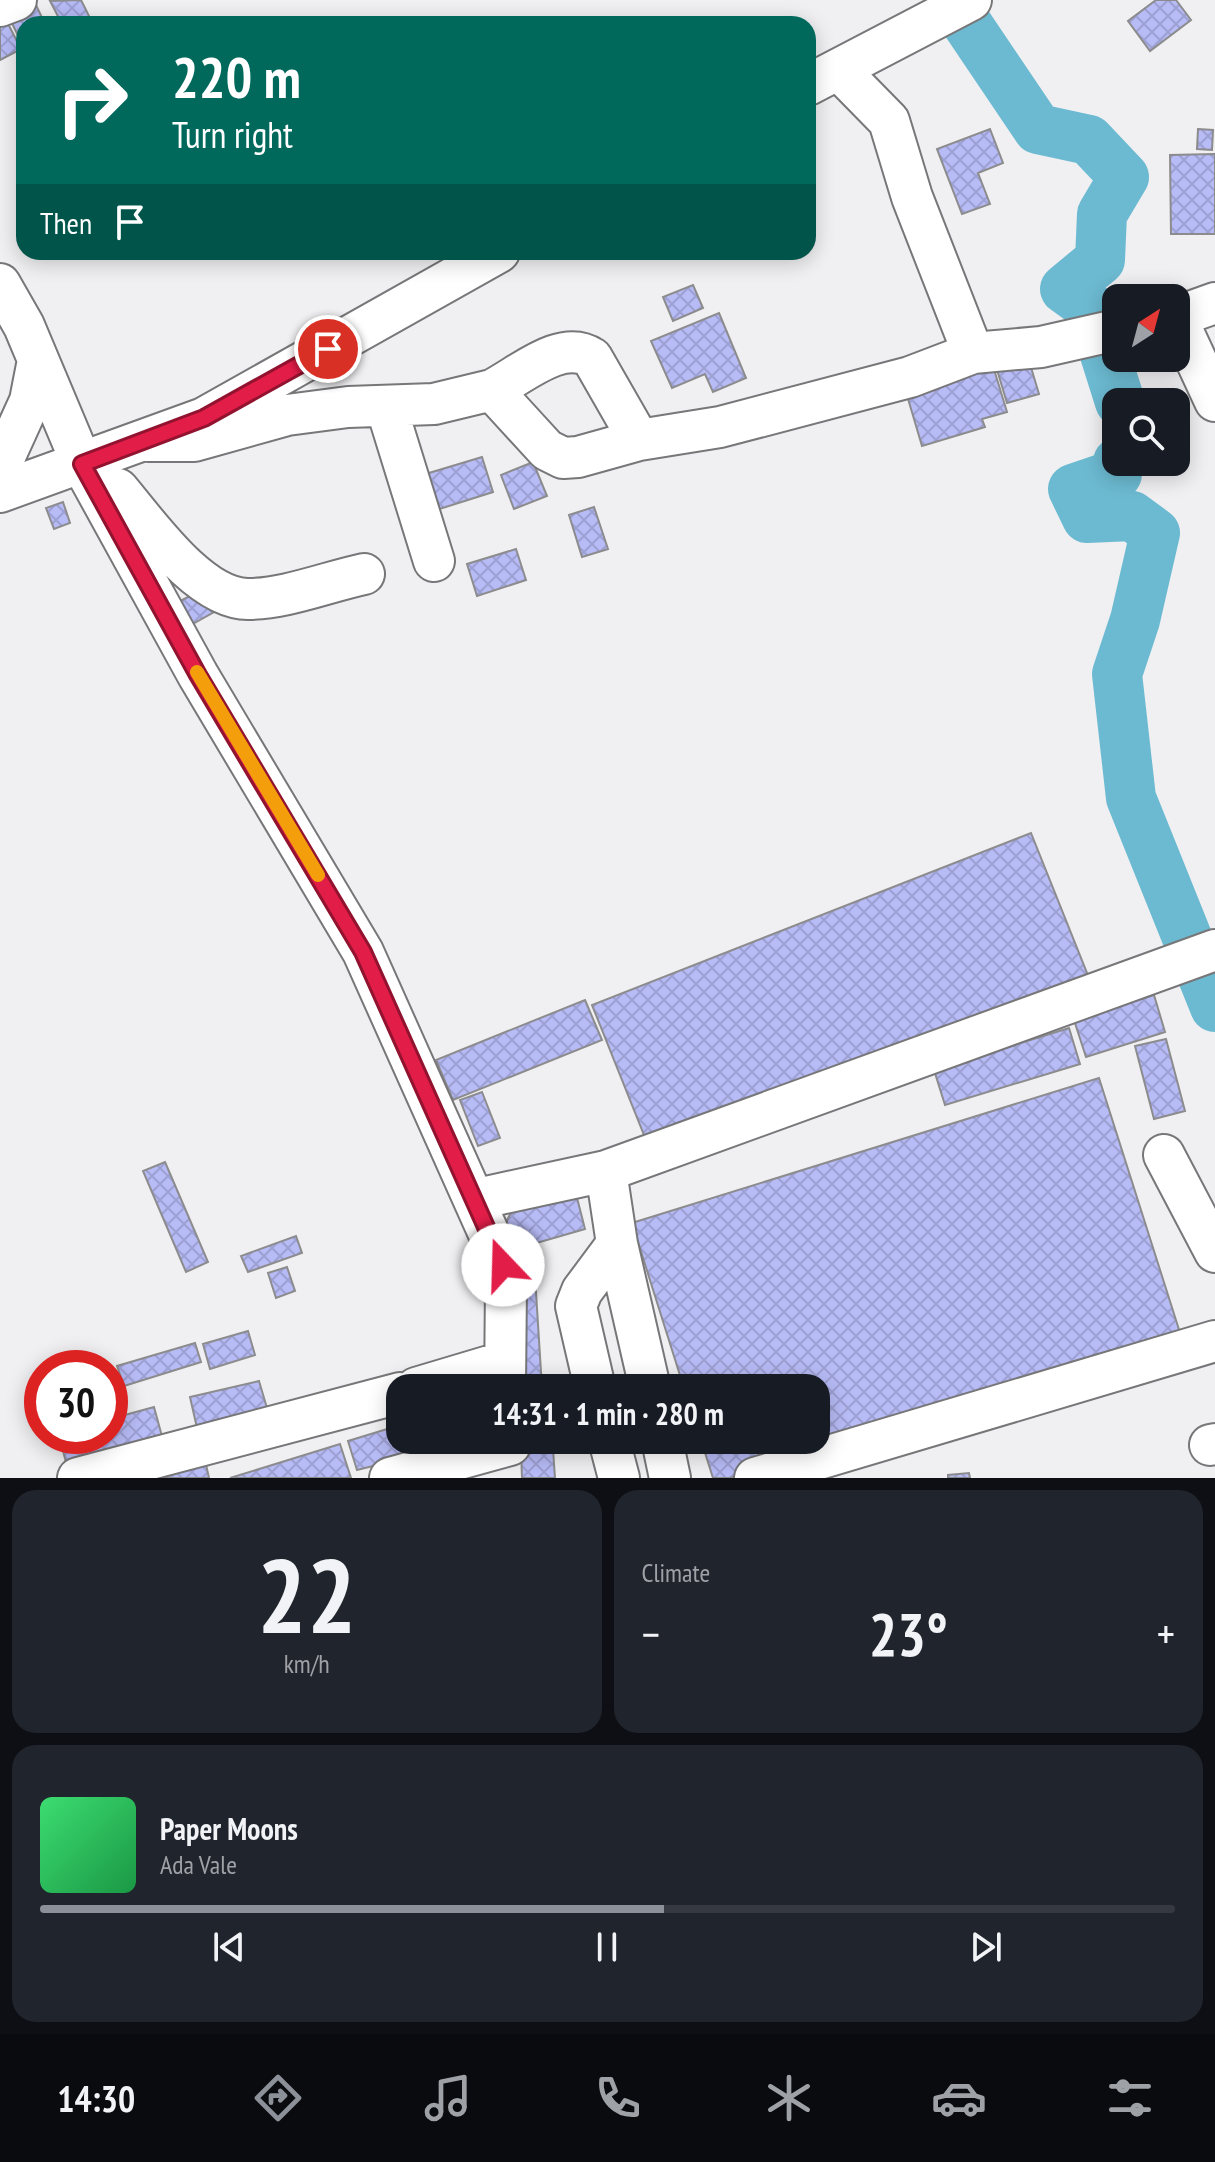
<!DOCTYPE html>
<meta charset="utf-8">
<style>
body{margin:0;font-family:"PT Sans Narrow",sans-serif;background:#20242c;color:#f1f3f6;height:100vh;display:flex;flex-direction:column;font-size:30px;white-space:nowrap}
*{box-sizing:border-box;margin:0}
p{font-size:26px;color:#9ea1a6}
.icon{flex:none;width:44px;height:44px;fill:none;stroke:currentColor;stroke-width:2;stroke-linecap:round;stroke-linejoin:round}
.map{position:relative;height:1478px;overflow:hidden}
.sheet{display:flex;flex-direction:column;gap:12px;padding:12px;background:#0d0f14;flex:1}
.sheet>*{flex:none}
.banner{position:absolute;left:16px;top:16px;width:800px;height:244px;border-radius:24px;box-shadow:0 4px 20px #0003;background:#00695c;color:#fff;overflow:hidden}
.needle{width:52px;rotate:36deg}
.fabs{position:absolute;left:1102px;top:284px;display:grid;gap:16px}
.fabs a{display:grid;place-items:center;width:88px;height:88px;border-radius:16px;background:#171b24;box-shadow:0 4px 20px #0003;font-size:40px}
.speed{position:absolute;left:24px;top:1350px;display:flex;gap:16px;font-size:40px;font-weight:700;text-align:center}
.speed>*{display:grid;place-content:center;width:104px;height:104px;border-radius:50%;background:#171b24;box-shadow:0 4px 20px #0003;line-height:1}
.speed .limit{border:12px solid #d22;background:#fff;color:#111}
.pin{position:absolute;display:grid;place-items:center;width:68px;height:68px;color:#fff;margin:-34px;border:4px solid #fff;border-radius:50%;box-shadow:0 2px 8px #0007}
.me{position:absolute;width:88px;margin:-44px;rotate:339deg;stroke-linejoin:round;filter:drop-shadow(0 0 6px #0008)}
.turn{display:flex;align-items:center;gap:28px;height:168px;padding:0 24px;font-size:36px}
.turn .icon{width:104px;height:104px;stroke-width:2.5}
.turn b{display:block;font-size:56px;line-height:68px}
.then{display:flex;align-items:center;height:76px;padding:0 24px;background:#0003;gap:16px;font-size:30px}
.big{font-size:60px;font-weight:700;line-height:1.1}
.sheet .card{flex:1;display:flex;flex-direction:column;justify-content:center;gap:12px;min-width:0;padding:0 28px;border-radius:24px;background:#20242c}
.sheet .dial{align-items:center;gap:0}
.dial b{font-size:104px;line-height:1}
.song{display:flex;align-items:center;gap:24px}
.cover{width:96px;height:96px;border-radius:12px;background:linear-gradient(135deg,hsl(140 70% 55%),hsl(140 70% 35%))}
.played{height:8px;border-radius:4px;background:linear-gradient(90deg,#8c9099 55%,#363941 55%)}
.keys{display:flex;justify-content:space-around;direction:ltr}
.heat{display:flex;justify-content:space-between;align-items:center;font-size:44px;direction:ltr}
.sheet .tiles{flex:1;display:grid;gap:12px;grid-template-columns:1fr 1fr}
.card:last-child{grid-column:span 2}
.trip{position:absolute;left:386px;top:1374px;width:444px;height:80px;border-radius:24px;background:#171b24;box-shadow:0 4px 20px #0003;font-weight:700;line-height:80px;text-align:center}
.tabs{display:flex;height:128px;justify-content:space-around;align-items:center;background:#090b0e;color:#9ea1a6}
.tabs .icon{width:56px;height:56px}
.tabs .selected{color:#8c9099}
.tabs b{font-size:36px;color:#f1f3f6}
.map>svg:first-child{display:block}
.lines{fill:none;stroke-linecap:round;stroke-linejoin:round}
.river{stroke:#6cbad1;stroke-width:50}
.building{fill:url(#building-cross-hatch);stroke:#8c8c8e;stroke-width:2}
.minor-casing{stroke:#777779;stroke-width:44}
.minor{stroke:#fff;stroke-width:40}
.route-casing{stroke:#92132f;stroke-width:20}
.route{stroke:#e11d48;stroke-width:14}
.slow{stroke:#f59e0b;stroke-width:14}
</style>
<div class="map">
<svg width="1215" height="1478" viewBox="0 0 1215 1478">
<defs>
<pattern id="building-cross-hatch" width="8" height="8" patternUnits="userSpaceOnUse" patternTransform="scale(2)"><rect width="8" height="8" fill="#b7bbf6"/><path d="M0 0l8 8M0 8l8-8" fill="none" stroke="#9da0d2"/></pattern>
</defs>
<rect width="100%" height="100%" fill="#f0f0f2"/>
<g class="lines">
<path class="river" d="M 951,0 L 1038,129 L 1089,140 L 1124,177 L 1102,214 L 1100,260 L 1065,289 L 1090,307 L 1120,402
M 1118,462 L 1117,474 L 1073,489 L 1087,518 L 1132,516 L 1155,533 L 1135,620 L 1117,674 L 1131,798 L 1215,1007"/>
</g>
<path class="building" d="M 81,0 L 90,18 L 78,24 L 62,24 L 50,1 Z
M 1156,0 L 1176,0 L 1191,20 L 1150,51 L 1128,21 Z
M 36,5 L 45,24 L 24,24 L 23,46 L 9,17 Z
M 4,16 L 21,49 L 0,60 L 0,18 Z
M 990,129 L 1003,163 L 978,173 L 990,204 L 962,214 L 937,149 Z
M 1198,129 L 1213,130 L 1212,150 L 1197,149 Z
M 1215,154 L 1215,234 L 1171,234 L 1170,155 Z
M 693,285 L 703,308 L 673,321 L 663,297 Z
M 719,313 L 746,378 L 713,392 L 705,374 L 672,388 L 651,341 Z
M 1027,354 L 1039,394 L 1007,403 L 995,363 Z
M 993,366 L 1007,412 L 982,419 L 985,427 L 922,446 L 906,392 Z
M 482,457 L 493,492 L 430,512 L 419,476 Z
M 533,462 L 547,496 L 514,509 L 501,475 Z
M 63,502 L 70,523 L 54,529 L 46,508 Z
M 594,507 L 608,549 L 582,557 L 569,515 Z
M 516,549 L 526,580 L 477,596 L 467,564 Z
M 202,590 L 214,612 L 191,625 L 178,602 Z
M 1031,833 L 1089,978 L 650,1150 L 592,1005 Z
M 1154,995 L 1165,1032 L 1086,1057 L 1074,1020 Z
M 585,1000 L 602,1040 L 453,1100 L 436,1060 Z
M 1069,1028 L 1080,1064 L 945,1105 L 934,1070 Z
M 1166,1039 L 1185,1111 L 1154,1119 L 1135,1046 Z
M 1099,1078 L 1182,1339 L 730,1478 L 713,1478 L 701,1440 L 816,1440 L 816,1388 L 684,1388 L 632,1223 Z
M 482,1092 L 500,1138 L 478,1146 L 460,1100 Z
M 165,1162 L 208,1262 L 186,1272 L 143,1171 Z
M 574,1186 L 585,1229 L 533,1244 L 542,1388 L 516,1388 L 505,1224 L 517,1201 Z
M 296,1236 L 302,1253 L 248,1272 L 241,1256 Z
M 287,1267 L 295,1291 L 276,1298 L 268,1273 Z
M 248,1331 L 255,1355 L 210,1369 L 203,1344 Z
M 195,1343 L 201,1362 L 124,1386 L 117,1366 Z
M 259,1381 L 267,1408 L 197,1428 L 190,1397 Z
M 154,1407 L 163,1440 L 67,1466 L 59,1436 L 110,1436 L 110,1419 Z
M 400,1425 L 400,1440 L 430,1440 L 433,1451 L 357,1470 L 348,1441 Z
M 340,1444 L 351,1478 L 230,1478 Z
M 553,1449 L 555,1478 L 522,1478 L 521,1451 Z
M 203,1451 L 209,1478 L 116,1478 Z
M 969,1473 L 970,1478 L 948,1478 L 948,1475 Z"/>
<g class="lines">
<g class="minor-casing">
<path id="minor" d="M 0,6 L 16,0
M 839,70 L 889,121 L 912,197 L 973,353
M 808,85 L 971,0
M 0,284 L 24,326 L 82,464 L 198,675 L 363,952 L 503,1265 L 506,1284 L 505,1388
M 1176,317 L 1215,401
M 1176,317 L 1215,303
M 492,390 C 521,375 562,338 592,358 L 639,440
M 386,406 L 434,561
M 148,441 L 194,441 L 287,415 L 348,407 L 434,404 L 492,390 L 547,450 L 563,458 L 578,457 L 639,440 L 720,427 L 910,377 L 973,353 L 1041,347 L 1116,330
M 0,467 L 30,401 L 38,360
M 118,489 C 147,523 199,599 248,599 C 285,599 327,582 364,574
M 0,492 L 204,418 L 499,252
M 1164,1155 L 1215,1252
M 606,1171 L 1215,950
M 477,1199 L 606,1171 L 617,1244 L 650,1388
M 416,1388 L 503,1362
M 595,1388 L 576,1306 L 582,1291 L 617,1244
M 609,1440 L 619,1478
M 662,1440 L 670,1478
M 1210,1445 L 1215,1444
M 78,1478 L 400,1393
M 390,1478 L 510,1445
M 755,1478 L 1215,1341"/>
</g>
<use href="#minor" class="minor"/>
</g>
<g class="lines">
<g class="route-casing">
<path id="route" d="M 328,349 L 204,418 L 82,464 L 198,675 L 363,952 L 503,1265"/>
</g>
<use href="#route" class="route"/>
<path class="slow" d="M 197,672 L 318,875"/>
</g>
</svg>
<div class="fabs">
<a><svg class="needle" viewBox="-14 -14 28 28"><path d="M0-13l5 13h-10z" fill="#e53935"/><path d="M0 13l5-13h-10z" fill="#9ea1a6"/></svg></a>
<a><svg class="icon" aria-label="search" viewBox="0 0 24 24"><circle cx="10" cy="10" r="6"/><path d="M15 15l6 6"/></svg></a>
</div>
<div class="speed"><div class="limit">30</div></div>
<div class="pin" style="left:328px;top:349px;background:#d93025"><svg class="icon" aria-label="arrive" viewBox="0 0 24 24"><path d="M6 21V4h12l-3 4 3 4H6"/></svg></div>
<svg class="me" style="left:503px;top:1265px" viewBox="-20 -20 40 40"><circle r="19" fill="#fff"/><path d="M0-13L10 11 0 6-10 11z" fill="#e11d48"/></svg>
<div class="trip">14:31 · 1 min · 280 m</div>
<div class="banner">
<div class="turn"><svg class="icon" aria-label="right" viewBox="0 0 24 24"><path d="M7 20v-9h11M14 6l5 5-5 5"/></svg><div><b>220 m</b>Turn right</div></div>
<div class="then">Then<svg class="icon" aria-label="arrive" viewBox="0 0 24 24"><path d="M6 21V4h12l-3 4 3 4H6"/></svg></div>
</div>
</div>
<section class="sheet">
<div class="tiles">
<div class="card dial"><b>22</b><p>km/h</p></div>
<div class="card"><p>Climate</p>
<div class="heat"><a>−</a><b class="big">23°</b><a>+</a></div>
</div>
<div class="card">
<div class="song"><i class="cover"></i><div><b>Paper Moons</b><p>Ada Vale</p></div></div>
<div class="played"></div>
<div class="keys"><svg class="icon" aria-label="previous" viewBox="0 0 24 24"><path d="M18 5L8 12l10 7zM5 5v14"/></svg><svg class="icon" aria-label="pause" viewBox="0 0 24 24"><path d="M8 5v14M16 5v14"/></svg><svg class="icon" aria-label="next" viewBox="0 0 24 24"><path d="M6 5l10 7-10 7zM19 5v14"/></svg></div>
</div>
</div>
</section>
<nav class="tabs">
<b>14:30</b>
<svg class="icon selected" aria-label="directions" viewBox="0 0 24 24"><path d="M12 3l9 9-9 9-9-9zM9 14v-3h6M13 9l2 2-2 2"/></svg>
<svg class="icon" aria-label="music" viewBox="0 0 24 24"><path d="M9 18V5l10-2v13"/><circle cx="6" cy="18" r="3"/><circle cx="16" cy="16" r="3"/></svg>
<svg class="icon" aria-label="phone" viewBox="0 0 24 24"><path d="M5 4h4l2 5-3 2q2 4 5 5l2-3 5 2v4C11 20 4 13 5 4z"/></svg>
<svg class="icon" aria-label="climate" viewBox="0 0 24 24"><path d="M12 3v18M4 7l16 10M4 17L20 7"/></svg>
<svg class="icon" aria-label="car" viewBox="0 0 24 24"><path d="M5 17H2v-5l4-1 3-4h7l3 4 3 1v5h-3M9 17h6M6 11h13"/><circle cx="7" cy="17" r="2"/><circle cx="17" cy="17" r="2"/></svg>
<svg class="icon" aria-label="filters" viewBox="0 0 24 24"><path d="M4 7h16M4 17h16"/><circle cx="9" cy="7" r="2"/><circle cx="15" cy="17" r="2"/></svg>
</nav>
